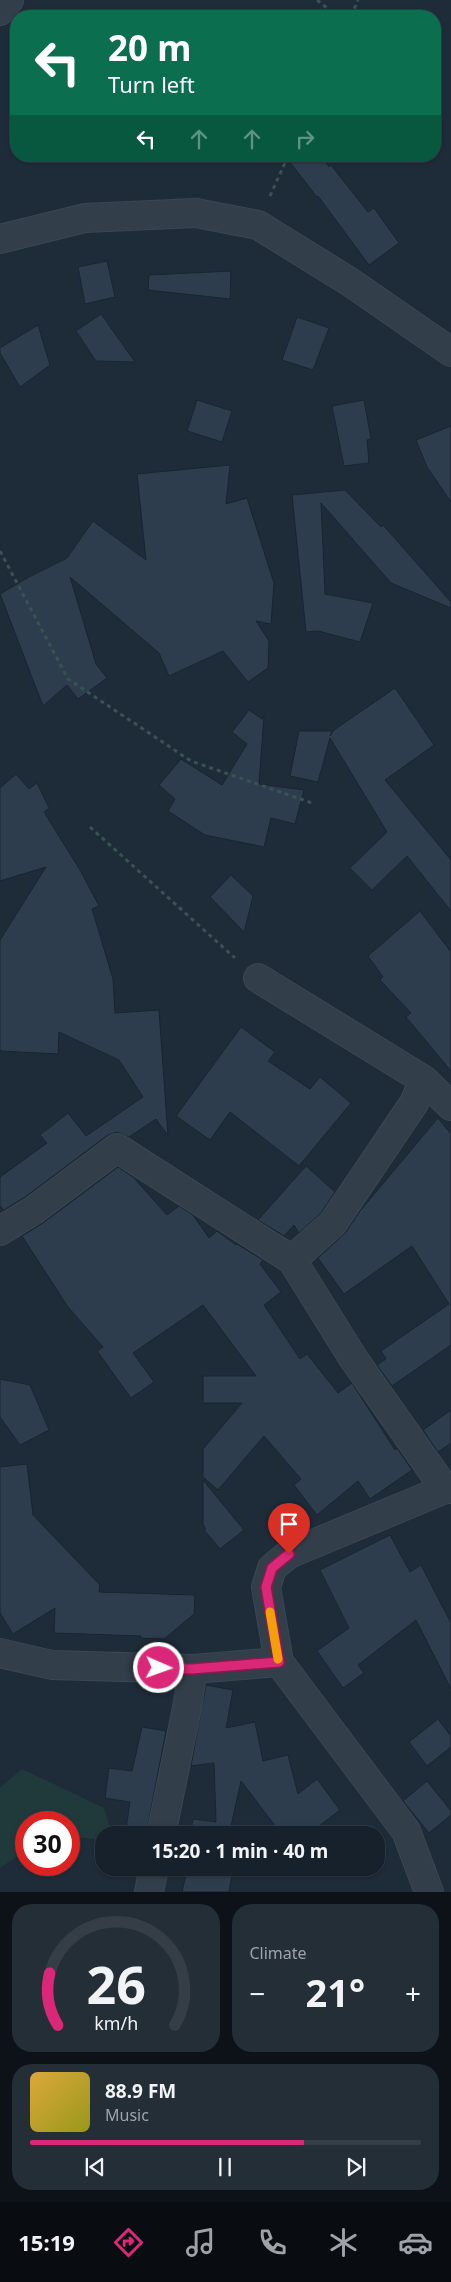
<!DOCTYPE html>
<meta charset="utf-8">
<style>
body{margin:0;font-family:"Noto Sans",sans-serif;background:#232e37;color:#f1f3f6;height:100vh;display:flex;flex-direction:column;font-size:19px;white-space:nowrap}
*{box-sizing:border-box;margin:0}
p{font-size:16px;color:#9ea3a9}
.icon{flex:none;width:28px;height:28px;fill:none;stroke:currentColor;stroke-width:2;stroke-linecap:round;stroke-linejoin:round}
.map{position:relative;height:1892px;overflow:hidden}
.panel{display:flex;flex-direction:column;gap:12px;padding:12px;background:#0c1218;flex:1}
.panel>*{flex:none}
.guide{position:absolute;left:10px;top:10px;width:431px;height:152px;border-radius:20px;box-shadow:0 1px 4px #0004,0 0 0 1px #353e47;background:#0b6e4f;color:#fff;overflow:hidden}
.speed{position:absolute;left:15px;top:1811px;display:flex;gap:10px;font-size:25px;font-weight:700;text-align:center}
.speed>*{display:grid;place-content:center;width:65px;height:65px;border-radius:50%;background:#16212b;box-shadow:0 1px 4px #0004,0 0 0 1px #353e47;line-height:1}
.speed .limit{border:8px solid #d22;background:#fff;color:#111}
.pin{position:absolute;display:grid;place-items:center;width:42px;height:42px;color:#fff;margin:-51px -21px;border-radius:50% 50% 50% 0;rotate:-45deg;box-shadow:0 0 5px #0007}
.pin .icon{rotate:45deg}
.me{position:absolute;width:55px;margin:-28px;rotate:92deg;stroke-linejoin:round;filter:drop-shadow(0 0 4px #0008)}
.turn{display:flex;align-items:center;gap:18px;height:105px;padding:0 15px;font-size:22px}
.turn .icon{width:65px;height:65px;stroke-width:2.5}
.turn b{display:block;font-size:35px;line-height:42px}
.lanes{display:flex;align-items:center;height:48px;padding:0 15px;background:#0003;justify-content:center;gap:25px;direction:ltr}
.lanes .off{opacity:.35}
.big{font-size:38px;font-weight:700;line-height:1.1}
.panel .widget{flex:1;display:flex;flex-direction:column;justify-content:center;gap:8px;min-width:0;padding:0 18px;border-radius:20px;background:#232e37}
.panel .dial{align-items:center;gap:0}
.dial svg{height:130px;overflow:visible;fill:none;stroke:#353e47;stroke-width:7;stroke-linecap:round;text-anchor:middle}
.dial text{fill:#f1f3f6;stroke:none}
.song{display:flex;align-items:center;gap:15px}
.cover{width:60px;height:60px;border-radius:8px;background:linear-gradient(135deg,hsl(40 70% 55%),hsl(60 70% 35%))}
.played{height:5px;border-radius:2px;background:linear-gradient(90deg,#db2777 70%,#353e47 70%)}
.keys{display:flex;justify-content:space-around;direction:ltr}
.heat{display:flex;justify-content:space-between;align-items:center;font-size:28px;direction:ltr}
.panel .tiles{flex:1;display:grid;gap:12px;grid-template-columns:1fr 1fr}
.widget:last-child{grid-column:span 2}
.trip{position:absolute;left:95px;top:1826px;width:290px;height:50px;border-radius:20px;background:#16212b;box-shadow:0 1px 4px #0004,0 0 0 1px #353e47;font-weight:700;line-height:50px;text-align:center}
.menu{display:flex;height:80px;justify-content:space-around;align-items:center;background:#090d11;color:#9ea3a9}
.menu .icon{width:35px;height:35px}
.menu .current{color:#db2777}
.menu b{font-size:22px;color:#f1f3f6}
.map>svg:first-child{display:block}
.green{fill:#203a3b}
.building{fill:#2d3d4e;stroke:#192530}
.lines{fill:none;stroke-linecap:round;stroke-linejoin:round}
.minor-casing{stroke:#3b4753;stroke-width:30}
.path{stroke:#395353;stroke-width:3;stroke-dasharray:4 4;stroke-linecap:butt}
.minor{stroke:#323e4a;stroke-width:28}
.route-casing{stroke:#8e194d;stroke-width:12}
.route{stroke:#db2777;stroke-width:9}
.slow{stroke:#f59e0b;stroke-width:9}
</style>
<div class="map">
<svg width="451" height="1892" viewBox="0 0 451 1892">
<rect width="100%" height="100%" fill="#1e2c39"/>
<path class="green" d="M 22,1769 L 104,1808 L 112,1835 L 104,1835 L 104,1840 L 69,1836 L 69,1822 L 26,1822 L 26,1850 L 0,1868 L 0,1788 Z"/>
<path class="building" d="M 285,156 L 321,156 L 329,167 L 331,165 L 368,212 L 374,208 L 399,243 L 369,265 L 318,196 L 317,197 Z
M 107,261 L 115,297 L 85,304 L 78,267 Z
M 231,271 L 230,299 L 148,290 L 149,275 Z
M 101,314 L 135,362 L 96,361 L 76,331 Z
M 297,317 L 329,328 L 313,370 L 282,360 Z
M 38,325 L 50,365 L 20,387 L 0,353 L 0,348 Z
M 197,400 L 232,411 L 222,442 L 187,431 Z
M 364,400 L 371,439 L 367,440 L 369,463 L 344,466 L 332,406 Z
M 451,426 L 451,502 L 427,467 L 416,440 Z
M 230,465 L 226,504 L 247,498 L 274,583 L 271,624 L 256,621 L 269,641 L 268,668 L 248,682 L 223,651 L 169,676 L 159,653 L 70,577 L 96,664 L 107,678 L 78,699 L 67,685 L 43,706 L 0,594 L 29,577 L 67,558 L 93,521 L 146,560 L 137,474 Z
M 345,490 L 381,527 L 383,525 L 451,602 L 451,608 L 391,583 L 321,503 L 325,594 L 373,603 L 360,642 L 318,631 L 306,632 L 292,495 Z
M 395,688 L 434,745 L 385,780 L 451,860 L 451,911 L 407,856 L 372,890 L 350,868 L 387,832 L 330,738 L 318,782 L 290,776 L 299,731 L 332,731 L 330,736 L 334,730 Z
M 249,710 L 262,719 L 264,716 L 259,784 L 304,790 L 295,824 L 271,818 L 264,847 L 205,835 L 168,811 L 175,799 L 159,785 L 181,759 L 222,785 L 247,744 L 232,732 Z
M 16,774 L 29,789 L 37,783 L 49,808 L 44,812 L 80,870 L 99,906 L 92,909 L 113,979 L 115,1013 L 159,1010 L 168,1136 L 156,1119 L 129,1137 L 117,1132 L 108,1135 L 25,1197 L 4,1210 L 0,1206 L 0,1177 L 47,1143 L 40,1135 L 68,1113 L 86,1136 L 143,1097 L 119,1060 L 59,1032 L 58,1054 L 0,1051 L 0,940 L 46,867 L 0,881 L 0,788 Z
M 231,875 L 253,896 L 244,932 L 210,897 Z
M 420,911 L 451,952 L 451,1071 L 406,1017 L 411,1013 L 380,980 L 383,977 L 368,956 Z
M 241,1027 L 275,1052 L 268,1061 L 310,1089 L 320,1077 L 351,1103 L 299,1166 L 230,1112 L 210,1140 L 176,1116 Z
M 438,1118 L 451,1134 L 451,1345 L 392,1386 L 377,1365 L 386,1359 L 381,1351 L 449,1304 L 412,1246 L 344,1294 L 318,1258 L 346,1232 L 360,1211 Z
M 306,1166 L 335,1192 L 321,1213 L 299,1233 L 294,1225 L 284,1236 L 258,1220 Z
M 118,1167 L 133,1177 L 167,1215 L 179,1206 L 193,1215 L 209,1238 L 217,1231 L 236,1245 L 237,1244 L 263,1260 L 260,1264 L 281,1292 L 264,1305 L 300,1359 L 307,1354 L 338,1393 L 352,1383 L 395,1450 L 397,1448 L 412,1470 L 370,1499 L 358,1481 L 317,1515 L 294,1485 L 301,1479 L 264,1436 L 218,1490 L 203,1477 L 203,1449 L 242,1403 L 203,1403 L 203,1376 L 256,1376 L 203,1305 L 133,1353 L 154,1382 L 131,1398 L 97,1351 L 103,1347 L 68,1307 L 22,1236 L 43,1223 Z
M 0,1379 L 30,1385 L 49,1430 L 20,1445 L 0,1417 Z
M 451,1410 L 451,1443 L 438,1452 L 423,1430 Z
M 27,1464 L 33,1515 L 100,1585 L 99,1592 L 195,1595 L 194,1614 L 164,1639 L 140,1638 L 141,1636 L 54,1633 L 55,1608 L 13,1634 L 0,1613 L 0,1467 Z
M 203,1480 L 244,1530 L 220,1549 L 204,1530 L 206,1529 L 203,1524 Z
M 390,1535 L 410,1572 L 421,1565 L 451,1623 L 451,1689 L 416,1620 L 358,1665 L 364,1673 L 343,1688 L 317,1651 L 349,1628 L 320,1570 Z
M 206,1685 L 233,1690 L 226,1728 L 255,1722 L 263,1761 L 288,1755 L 298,1794 L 317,1779 L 340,1810 L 307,1835 L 282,1835 L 241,1781 L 229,1835 L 190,1835 L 193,1819 L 216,1822 L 214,1763 L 191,1766 Z
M 438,1719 L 451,1736 L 451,1747 L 427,1766 L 409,1742 Z
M 142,1727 L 166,1731 L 146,1835 L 125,1835 L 130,1802 L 105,1798 L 109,1768 L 132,1771 Z
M 427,1781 L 451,1811 L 451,1815 L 429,1833 L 403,1801 Z
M 184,1868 L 233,1868 L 229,1892 L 182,1892 L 187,1870 L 184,1870 Z"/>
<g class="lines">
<g class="minor-casing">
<path id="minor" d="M 0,11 L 9,0
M 0,239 L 85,218 L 196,213 L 258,225 L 350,282 L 451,352
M 258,978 L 424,1080 L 451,1106
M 0,1231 L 34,1210 L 117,1148 L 292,1260 L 353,1358 L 445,1489
M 292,1260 L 333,1223 L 414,1103 L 424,1080
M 0,1653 L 52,1665 L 193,1669
M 279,1662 L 406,1831 L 429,1892
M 161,1835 L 187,1708 L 193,1669 L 279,1662 L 266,1587 L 272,1568 L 289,1554 L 445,1489 L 451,1489
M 149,1892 L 154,1868"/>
</g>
<path class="path" d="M 317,0 L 337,16
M 351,16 L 358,0
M 270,196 L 288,156
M 0,551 L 68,679 L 191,761 L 312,803
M 90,827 L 235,958"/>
<use href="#minor" class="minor"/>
</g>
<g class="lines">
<g class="route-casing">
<path id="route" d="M 159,1668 L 192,1669 L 279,1662 L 266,1587 L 272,1568 L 289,1554"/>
</g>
<use href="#route" class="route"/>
<path class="slow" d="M 270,1612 L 278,1659"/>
</g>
</svg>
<div class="speed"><div class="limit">30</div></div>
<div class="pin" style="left:289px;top:1554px;background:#d93025"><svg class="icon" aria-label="arrive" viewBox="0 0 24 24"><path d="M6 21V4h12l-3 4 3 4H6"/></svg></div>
<svg class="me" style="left:159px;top:1668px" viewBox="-20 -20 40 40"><circle r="17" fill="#db2777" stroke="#fff" stroke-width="3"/><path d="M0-11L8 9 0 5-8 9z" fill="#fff"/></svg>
<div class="trip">15:20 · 1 min · 40 m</div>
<div class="guide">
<div class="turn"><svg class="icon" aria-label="left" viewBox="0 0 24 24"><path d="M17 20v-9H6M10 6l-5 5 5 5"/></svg><div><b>20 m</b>Turn left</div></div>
<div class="lanes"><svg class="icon" aria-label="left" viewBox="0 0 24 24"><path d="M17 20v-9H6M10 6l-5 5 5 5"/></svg><svg class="icon off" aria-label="ahead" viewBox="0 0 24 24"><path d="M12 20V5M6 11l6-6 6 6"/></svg><svg class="icon off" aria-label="ahead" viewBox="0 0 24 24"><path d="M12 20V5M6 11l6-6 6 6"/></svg><svg class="icon off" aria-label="right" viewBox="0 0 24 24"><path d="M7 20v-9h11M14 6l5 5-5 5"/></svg></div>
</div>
</div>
<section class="panel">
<div class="tiles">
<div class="widget dial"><svg viewBox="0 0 100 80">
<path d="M14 69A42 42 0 1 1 86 69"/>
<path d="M14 69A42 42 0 0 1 9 37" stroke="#db2777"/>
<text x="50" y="56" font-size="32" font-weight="700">26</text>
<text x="50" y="72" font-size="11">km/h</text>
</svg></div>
<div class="widget"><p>Climate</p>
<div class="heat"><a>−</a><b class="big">21°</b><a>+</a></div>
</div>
<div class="widget">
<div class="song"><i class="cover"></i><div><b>88.9 FM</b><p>Music</p></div></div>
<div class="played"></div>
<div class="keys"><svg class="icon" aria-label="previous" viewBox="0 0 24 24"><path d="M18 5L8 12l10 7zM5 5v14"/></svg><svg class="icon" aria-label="pause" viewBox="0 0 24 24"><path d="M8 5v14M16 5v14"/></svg><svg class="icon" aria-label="next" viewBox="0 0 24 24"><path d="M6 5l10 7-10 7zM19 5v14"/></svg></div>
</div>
</div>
</section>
<nav class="menu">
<b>15:19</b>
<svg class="icon current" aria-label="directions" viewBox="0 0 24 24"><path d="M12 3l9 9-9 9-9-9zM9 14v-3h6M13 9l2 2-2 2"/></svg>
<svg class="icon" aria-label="music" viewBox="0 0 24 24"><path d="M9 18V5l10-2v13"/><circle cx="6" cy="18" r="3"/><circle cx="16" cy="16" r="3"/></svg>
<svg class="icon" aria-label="phone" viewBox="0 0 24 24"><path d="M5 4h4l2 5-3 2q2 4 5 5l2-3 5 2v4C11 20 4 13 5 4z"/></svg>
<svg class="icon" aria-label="climate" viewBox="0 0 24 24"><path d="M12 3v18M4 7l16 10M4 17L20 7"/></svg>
<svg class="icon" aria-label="car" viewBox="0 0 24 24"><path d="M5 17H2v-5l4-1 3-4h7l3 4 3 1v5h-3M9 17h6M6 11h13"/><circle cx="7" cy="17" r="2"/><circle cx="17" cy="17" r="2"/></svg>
</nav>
